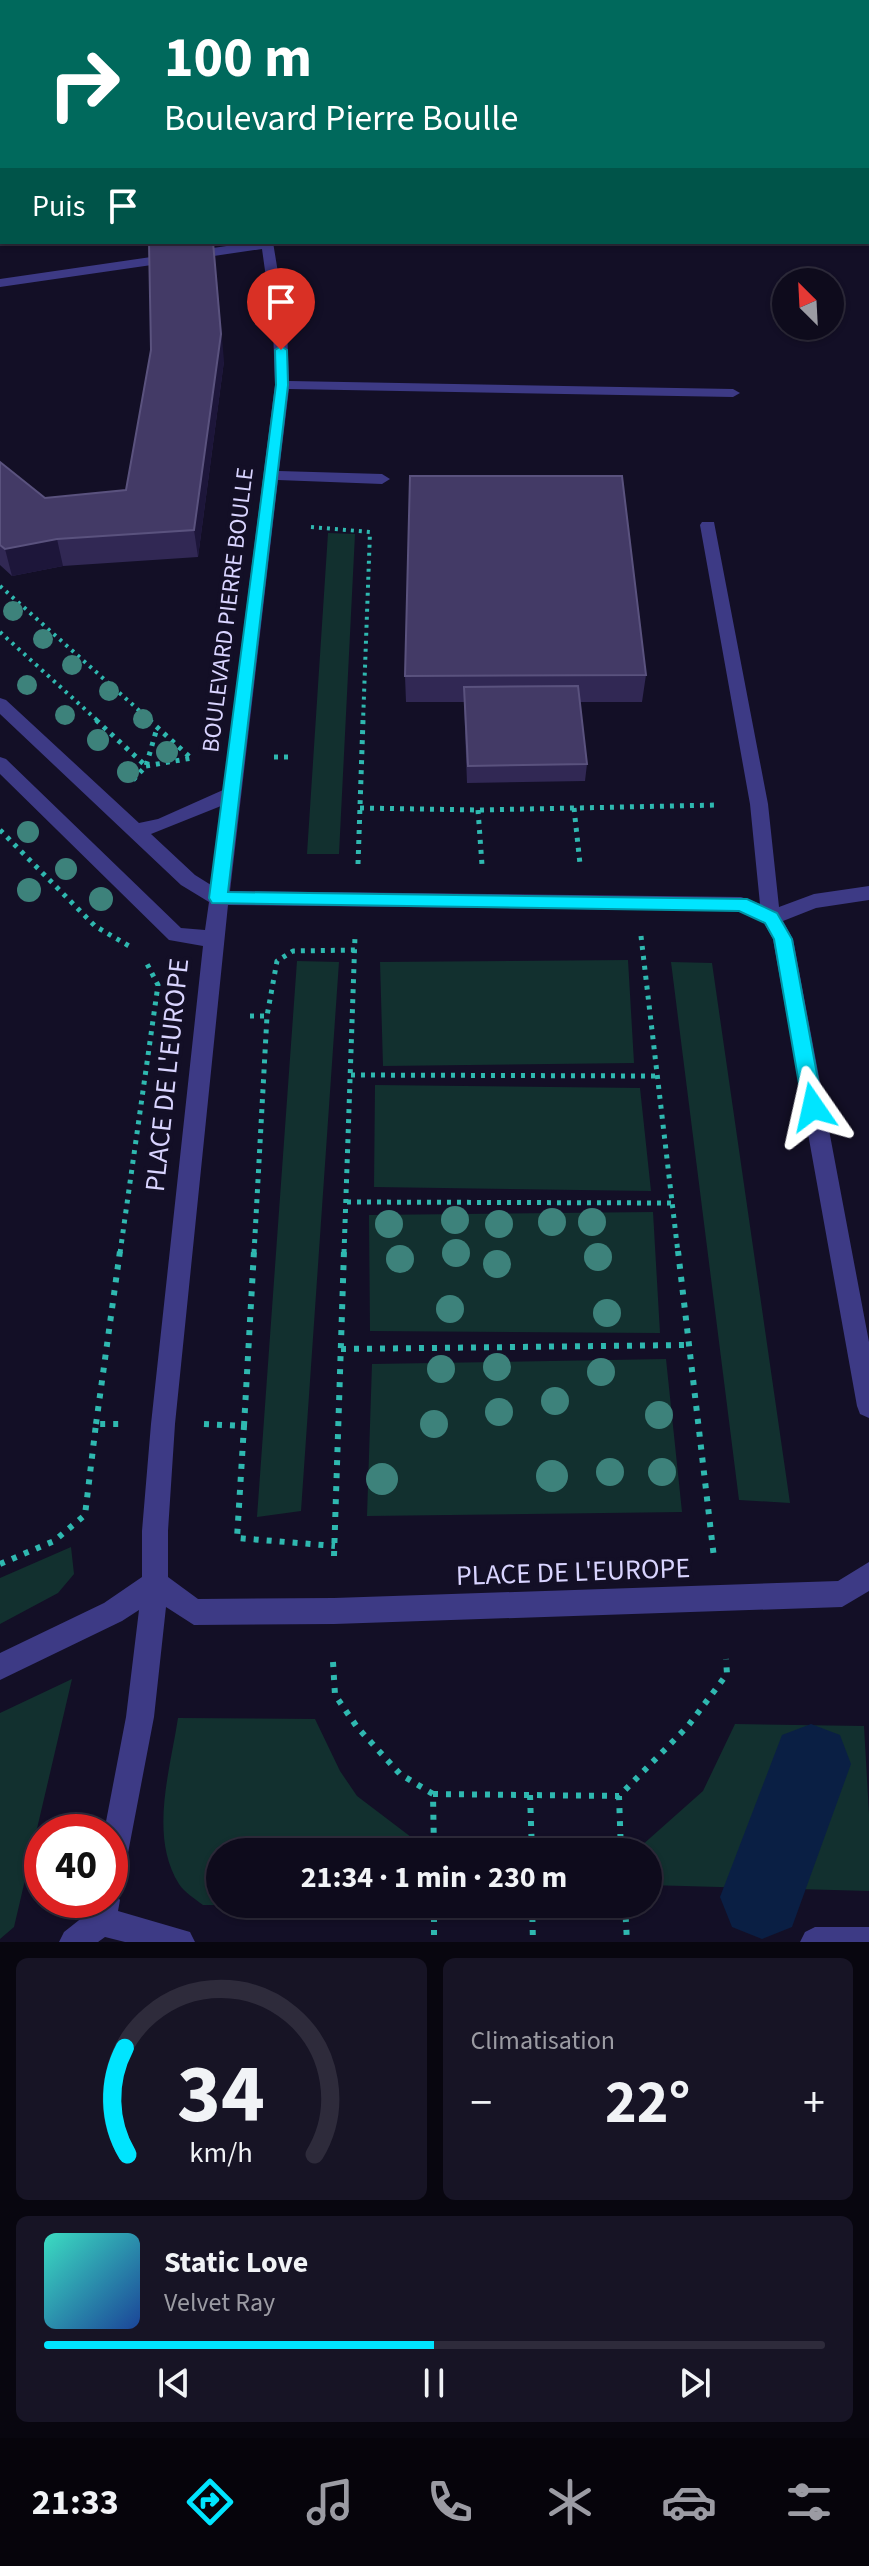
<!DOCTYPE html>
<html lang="fr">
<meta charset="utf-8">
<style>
body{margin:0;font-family:"Source Sans 3",sans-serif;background:#171425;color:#f1f3f6;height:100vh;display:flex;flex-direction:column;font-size:30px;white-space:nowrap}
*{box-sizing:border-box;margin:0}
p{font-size:26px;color:#9b9ba3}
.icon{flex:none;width:44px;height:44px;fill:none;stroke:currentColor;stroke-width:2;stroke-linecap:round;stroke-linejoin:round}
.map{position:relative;height:1942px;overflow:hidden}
.side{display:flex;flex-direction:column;gap:16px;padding:16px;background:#08060f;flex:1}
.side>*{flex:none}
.hud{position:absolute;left:0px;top:0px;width:870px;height:244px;box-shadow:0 2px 6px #0004,0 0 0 2px #2e2b3b;background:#00695c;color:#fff;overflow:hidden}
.needle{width:52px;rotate:336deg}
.tools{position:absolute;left:772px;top:268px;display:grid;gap:16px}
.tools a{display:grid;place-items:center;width:72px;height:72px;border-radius:50%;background:#0e0b1c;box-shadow:0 2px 6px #0004,0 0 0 2px #2e2b3b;font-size:40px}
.speed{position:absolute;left:24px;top:1814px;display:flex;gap:16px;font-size:40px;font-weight:700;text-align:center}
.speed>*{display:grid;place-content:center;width:104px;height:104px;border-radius:50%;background:#0e0b1c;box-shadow:0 2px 6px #0004,0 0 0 2px #2e2b3b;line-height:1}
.speed .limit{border:12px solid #d22;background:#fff;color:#111}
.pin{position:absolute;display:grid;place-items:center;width:68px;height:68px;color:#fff;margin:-82px -34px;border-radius:50% 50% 50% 0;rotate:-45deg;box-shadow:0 0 8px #0007}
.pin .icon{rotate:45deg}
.me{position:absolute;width:88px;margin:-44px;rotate:349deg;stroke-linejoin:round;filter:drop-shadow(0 0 6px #0008)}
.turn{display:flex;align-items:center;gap:28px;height:168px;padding:0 32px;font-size:36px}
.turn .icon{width:104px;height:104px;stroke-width:2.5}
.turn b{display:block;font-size:56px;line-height:68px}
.then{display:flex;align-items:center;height:76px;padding:0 32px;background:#0003;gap:16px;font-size:30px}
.big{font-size:60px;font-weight:700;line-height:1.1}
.side .tile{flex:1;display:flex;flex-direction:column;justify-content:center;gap:12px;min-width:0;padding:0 28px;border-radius:12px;background:#171425}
.side .dial{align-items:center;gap:0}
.dial svg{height:208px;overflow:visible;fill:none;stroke:#2e2b3b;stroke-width:7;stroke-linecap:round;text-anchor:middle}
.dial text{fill:#f1f3f6;stroke:none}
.song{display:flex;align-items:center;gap:24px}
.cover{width:96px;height:96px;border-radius:12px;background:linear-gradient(135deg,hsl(170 70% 55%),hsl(220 70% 35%))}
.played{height:8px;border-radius:4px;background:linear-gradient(90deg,#00e5ff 50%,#2e2b3b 50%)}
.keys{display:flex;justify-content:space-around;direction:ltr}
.heat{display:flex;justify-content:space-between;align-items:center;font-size:44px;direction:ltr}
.side .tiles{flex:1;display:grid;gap:16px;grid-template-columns:1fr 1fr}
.tile:last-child{grid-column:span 2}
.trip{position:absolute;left:206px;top:1838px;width:456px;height:80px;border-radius:40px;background:#0e0b1c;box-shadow:0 2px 6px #0004,0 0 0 2px #2e2b3b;font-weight:700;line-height:80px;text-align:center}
.menu{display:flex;height:128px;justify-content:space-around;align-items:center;background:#06040b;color:#9b9ba3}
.menu .icon{width:56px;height:56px}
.menu .on{color:#00e5ff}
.menu b{font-size:36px;color:#f1f3f6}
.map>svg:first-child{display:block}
.green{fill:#12302f}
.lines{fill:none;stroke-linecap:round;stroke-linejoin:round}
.canal{fill:#0a1f44;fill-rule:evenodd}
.path-far2{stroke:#2fb8b0;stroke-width:4;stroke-dasharray:3 5;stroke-linecap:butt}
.path-far1{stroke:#2fb8b0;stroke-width:5;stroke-dasharray:4 6;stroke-linecap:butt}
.path{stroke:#2fb8b0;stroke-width:6;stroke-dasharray:5 8;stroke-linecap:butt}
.minor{fill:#3d3a85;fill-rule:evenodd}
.tree{fill:#3d827b}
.wall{fill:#312854}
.shaded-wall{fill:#1d163a}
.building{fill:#433a66;stroke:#5a527e;stroke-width:2}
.route{fill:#00e5ff;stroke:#0095a6;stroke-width:2}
.labels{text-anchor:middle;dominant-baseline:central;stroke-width:8;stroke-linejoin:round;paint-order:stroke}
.far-street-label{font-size:24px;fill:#d9d4ff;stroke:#130f26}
.street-label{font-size:28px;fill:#d9d4ff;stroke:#130f26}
</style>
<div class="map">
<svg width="869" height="1942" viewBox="0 0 869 1942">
<rect width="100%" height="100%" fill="#130f26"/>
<path class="green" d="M 0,0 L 184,0 L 184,2 L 2,2 L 0,151 Z
M 328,533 L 355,534 L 339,854 L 307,854 Z
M 628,960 L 634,1063 L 383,1066 L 380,962 Z
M 297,961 L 339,962 L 301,1511 L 257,1517 Z
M 671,962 L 712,963 L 790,1503 L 739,1500 Z
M 375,1085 L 640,1088 L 651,1191 L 374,1187 Z
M 653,1212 L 660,1333 L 370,1331 L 369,1215 Z
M 666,1359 L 682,1512 L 367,1516 L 372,1364 Z
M 71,1547 L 74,1574 L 58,1593 L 0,1624 L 0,1578 Z
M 72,1679 L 14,1927 L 0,1939 L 0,1713 Z
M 178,1718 L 315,1719 L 340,1771 L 357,1796 L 411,1837 L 412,1852 L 220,1852 L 220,1904 L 415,1904 L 415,1906 L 203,1905 C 195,1899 184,1892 179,1884 C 149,1836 170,1771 178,1718 Z
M 735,1724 L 864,1726 L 869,1814 L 869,1891 L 648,1885 L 648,1852 L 640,1852 L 640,1847 L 703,1791 Z"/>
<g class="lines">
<path class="canal" d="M 811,1724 L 840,1735 L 851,1764 L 792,1927 L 762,1939 L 732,1927 L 720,1897 L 782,1735 Z"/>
<path class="path-far2" d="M 311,527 L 370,532 L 363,722
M 0,586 L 152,722
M 0,632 L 99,722"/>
<path class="path-far1" d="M 96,720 L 146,766
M 149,720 L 191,758
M 274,757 L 293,757
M 146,766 L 192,758
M 133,780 L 146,766 L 157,728
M 360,808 L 478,810 L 719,805
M 574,808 L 580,864
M 478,810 L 482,865
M 0,830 L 95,926 L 129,946
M 358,864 L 363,720
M 641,936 L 678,1253
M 250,1016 L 267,1016
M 351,1075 L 658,1076
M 347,1202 L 673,1203
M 120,1253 L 158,985 L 145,960
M 254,1253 L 267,1016 L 277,961 L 293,951 L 355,950
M 344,1253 L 355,936"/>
<path class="path" d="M 678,1251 L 714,1558
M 341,1349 L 689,1345
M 96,1424 L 120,1251
M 204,1424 L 244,1426 L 237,1538 L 335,1546
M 244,1426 L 254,1251
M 334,1556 L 344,1251
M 0,1564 L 54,1541 L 85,1515 L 96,1424 L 122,1424
M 333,1662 L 335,1695 L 357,1727 L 400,1774 L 433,1794 L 434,1852
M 433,1794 L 619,1796
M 530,1795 L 532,1852
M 621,1852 L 619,1796 L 688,1726 L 727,1674 L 726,1659
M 434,1904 L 434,1942
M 532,1904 L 533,1942
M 625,1904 L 627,1942"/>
<path class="minor" d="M 227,0 L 237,0 L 237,2 L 227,2 Z
M 0,229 L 2,229 L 2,237 L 0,237 Z
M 254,242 L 273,242 L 287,328 L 289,381 L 733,389 L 740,393 L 733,397 L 289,389 L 279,471 L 382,474 L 390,479 L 382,484 L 278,480 L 230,891 L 741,897 L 760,904 L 750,804 L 700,525 L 702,522 L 714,522 L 768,804 L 779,907 L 814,894 L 869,886 L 869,900 L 816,908 L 783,921 L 793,939 L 869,1342 L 869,1418 L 860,1414 L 857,1406 L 773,939 L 764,923 L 739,911 L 228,905 L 175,1424 L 168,1531 L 168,1577 L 198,1599 L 334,1598 L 838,1581 L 869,1562 L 869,1591 L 842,1607 L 334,1624 L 194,1625 L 166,1607 L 154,1717 L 124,1874 L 120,1884 L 111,1888 L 120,1900 L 118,1911 L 190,1932 L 195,1942 L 125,1942 L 105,1937 L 98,1942 L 59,1942 L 64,1932 L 88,1913 L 90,1900 L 110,1900 L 110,1832 L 104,1832 L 126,1717 L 139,1610 L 122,1621 L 0,1680 L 0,1653 L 104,1603 L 142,1577 L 142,1531 L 151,1424 L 203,946 L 169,940 L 0,774 L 0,757 L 6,759 L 181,928 L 205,930 L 209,902 L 181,885 L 0,714 L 0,698 L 6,700 L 139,823 L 158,819 L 223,790 L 275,385 L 273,328 L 262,249 L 0,287 L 0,279 ZM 221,806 L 211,885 L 195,875 L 151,834 Z
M 815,1927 L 869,1927 L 869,1942 L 800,1942 L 805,1932 Z"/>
</g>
<g class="tree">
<circle cx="13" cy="611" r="10"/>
<circle cx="43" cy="639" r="10"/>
<circle cx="72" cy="665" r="10"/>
<circle cx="27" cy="685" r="10"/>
<circle cx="109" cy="691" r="10"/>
<circle cx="65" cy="715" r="10"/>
<circle cx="143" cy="719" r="10"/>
<circle cx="98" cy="740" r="11"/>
<circle cx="167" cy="752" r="11"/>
<circle cx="128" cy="772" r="11"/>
<circle cx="28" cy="832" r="11"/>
<circle cx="66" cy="869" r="11"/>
<circle cx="29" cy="890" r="12"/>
<circle cx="101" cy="899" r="12"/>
<circle cx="455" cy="1220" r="14"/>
<circle cx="552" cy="1222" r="14"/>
<circle cx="592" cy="1222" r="14"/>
<circle cx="389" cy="1224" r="14"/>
<circle cx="499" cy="1224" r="14"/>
<circle cx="456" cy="1253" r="14"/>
<circle cx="598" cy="1257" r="14"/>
<circle cx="400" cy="1259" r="14"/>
<circle cx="497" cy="1264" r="14"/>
<circle cx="450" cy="1309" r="14"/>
<circle cx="607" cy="1313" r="14"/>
<circle cx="497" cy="1367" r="14"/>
<circle cx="441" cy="1369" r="14"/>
<circle cx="601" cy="1372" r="14"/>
<circle cx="555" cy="1401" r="14"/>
<circle cx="499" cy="1412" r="14"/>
<circle cx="659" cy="1415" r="14"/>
<circle cx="434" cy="1424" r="14"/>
<circle cx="610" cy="1472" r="14"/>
<circle cx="662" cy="1472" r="14"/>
<circle cx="552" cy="1476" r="16"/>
<circle cx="382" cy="1479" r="16"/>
</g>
<path class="wall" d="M 224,361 L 198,557 L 63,566 L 12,576 L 0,565 L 0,462 L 45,498 L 126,490 Z
M 646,675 L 642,702 L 580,702 L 587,764 L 585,781 L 467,783 L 464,702 L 406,702 L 405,676 Z"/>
<path class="shaded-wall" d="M 215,257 L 224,361 L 198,557 L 194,530 Z
M 57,539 L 63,566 L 12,576 L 5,549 Z"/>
<path class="building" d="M 815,0 L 860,0 L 863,2 L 802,2 Z
M 149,242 L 213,242 L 221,334 L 194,530 L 57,539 L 5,549 L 0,545 L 0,462 L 45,498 L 126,490 L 151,350 Z
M 410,476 L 622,476 L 646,675 L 405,676 Z
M 578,686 L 587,764 L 468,766 L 464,687 Z"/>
<path class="route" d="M 281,346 L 287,350 L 288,385 L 228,892 L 747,899 L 777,913 L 792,939 L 823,1107 L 820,1113 L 806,1113 L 803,1107 L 774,939 L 765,923 L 739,911 L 212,903 L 209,898 L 276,385 L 275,350 Z"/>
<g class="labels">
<g class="far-street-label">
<text transform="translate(228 610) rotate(-83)">BOULEVARD PIERRE BOULLE</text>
</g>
<g class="street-label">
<text transform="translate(167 1075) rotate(-84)">PLACE DE L'EUROPE</text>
<text transform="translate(573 1572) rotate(-2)">PLACE DE L'EUROPE</text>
</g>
</g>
</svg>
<div class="tools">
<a><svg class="needle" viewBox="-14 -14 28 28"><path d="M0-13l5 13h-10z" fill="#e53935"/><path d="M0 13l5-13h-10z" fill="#9b9ba3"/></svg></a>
</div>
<div class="speed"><div class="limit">40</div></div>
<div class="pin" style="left:281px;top:350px;background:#d93025"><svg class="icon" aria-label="arrive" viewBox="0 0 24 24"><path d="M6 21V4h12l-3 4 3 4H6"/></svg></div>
<svg class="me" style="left:813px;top:1107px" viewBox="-20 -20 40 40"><path d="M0-17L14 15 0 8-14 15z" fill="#00e5ff" stroke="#fff" stroke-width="4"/></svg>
<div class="trip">21:34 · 1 min · 230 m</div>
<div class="hud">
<div class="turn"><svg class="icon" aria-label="right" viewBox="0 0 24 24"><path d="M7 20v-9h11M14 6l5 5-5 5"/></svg><div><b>100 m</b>Boulevard Pierre Boulle</div></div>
<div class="then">Puis<svg class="icon" aria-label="arrive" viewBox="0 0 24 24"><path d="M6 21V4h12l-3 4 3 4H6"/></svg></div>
</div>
</div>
<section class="side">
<div class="tiles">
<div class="tile dial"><svg viewBox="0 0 100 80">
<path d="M14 69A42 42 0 1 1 86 69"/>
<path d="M14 69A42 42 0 0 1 13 28" stroke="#00e5ff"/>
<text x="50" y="56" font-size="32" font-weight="700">34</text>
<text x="50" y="72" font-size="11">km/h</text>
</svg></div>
<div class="tile"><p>Climatisation</p>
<div class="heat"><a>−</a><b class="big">22°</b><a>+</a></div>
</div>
<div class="tile">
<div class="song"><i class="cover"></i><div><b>Static Love</b><p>Velvet Ray</p></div></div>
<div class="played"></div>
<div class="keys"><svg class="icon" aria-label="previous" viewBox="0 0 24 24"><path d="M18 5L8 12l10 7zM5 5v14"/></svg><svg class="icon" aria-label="pause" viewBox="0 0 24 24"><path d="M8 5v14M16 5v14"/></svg><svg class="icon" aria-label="next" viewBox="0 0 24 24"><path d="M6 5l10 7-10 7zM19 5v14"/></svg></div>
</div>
</div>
</section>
<nav class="menu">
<b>21:33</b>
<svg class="icon on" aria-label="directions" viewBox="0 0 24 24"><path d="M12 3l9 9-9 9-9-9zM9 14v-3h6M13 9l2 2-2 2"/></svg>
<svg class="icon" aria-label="music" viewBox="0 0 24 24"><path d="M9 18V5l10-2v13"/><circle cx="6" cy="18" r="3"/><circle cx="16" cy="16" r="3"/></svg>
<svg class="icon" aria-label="phone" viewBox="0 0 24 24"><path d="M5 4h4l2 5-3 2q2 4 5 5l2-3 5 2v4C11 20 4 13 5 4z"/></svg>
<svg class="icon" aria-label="climate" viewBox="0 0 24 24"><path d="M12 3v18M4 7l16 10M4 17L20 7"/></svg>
<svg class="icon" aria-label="car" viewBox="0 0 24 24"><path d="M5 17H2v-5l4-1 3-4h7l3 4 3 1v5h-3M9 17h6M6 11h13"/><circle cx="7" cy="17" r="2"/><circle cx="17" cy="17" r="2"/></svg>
<svg class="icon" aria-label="filters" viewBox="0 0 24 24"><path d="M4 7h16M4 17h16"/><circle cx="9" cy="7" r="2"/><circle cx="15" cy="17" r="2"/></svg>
</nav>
